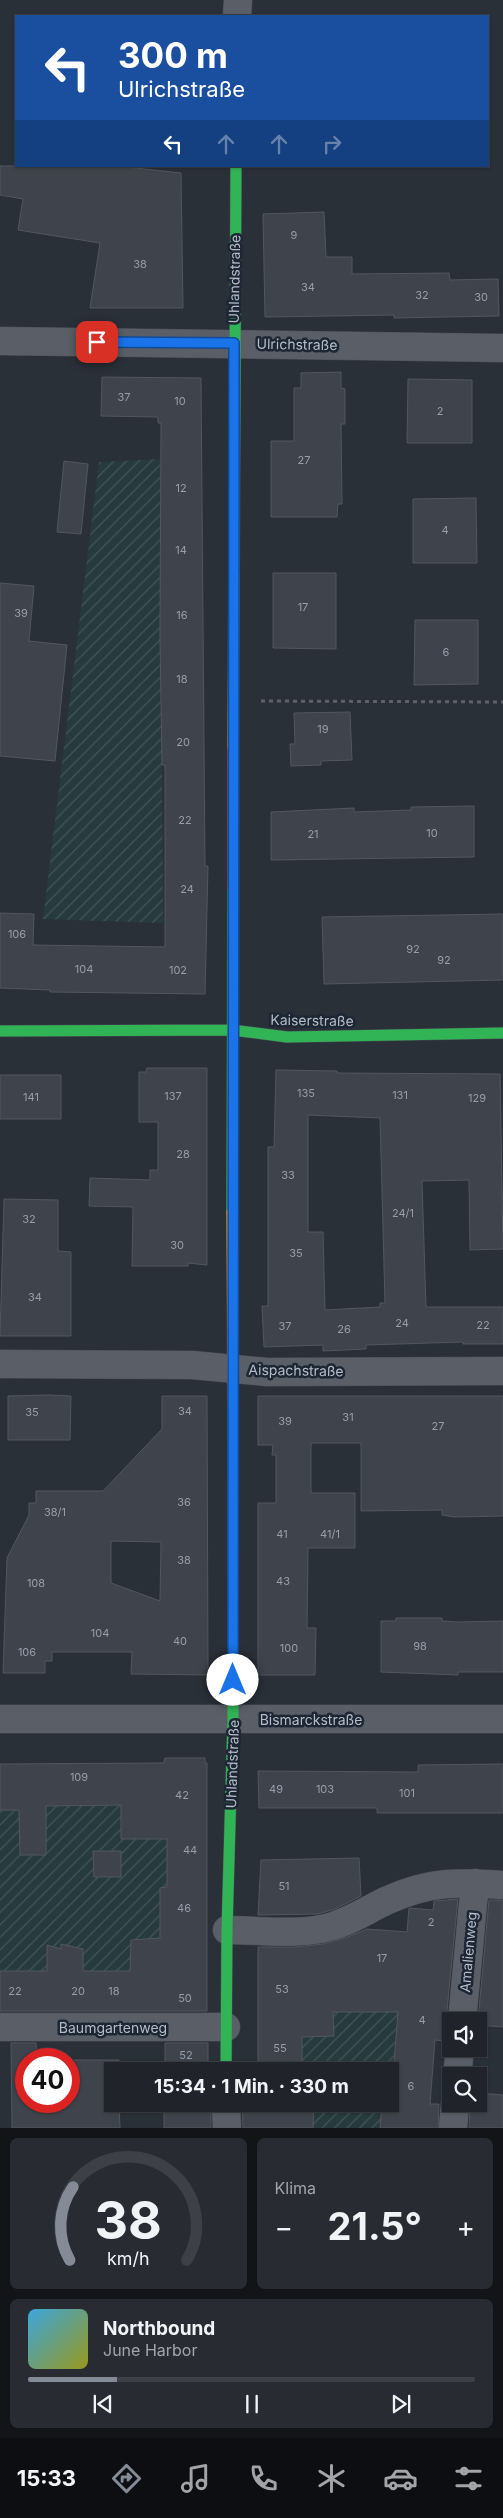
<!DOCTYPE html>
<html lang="de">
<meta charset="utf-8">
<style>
body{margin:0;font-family:Inter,sans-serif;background:#282c32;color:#f1f3f6;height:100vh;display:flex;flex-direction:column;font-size:19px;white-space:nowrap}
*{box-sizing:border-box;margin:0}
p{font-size:16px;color:#a2a4a8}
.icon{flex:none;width:28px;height:28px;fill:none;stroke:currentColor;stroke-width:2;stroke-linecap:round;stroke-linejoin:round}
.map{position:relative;height:2128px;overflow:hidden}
.side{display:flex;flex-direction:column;gap:10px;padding:10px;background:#121417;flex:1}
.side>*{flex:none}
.banner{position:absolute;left:15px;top:15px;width:474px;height:152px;border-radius:0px;box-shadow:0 1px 4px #0004,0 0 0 1px #3d4147;background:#1a4fa0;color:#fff;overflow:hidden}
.fabs{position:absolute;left:442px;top:2012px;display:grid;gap:10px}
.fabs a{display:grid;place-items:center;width:45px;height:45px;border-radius:0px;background:#20242a;box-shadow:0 1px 4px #0004,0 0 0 1px #3d4147;font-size:25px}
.speed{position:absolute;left:15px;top:2048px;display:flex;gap:10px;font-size:25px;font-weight:700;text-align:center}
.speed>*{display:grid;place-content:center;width:65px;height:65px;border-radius:50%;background:#20242a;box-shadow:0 1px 4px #0004,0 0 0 1px #3d4147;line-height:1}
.speed .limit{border:8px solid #d22;background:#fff;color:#111}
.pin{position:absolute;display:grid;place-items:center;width:42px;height:42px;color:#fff;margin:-21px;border-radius:10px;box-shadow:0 2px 8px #0006}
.me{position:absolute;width:55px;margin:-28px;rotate:0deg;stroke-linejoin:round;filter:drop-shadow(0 0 4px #0008)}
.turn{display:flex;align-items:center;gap:18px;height:105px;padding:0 20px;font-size:22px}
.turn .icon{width:65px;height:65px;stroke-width:2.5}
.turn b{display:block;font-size:35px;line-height:42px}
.lanes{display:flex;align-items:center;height:48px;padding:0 20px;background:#0003;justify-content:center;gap:25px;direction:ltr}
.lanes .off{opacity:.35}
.big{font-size:38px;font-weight:700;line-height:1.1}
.side .card{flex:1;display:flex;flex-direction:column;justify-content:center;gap:8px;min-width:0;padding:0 18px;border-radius:8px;background:#282c32}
.side .dial{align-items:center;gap:0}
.dial svg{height:130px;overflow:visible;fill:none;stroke:#3d4147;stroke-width:7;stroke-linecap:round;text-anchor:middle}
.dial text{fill:#f1f3f6;stroke:none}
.song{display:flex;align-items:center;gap:15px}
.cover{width:60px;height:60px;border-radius:8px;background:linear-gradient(135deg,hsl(200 70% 55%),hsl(60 70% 35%))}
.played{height:5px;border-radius:2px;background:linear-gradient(90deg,#848b96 20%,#3d4147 20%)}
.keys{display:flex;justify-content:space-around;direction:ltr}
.heat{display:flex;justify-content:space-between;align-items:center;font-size:28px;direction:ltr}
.side .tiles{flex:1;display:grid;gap:10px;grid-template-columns:1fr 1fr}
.card:last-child{grid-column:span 2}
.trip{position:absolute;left:104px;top:2062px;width:295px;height:50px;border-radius:0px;background:#20242a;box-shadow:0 1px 4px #0004,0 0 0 1px #3d4147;font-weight:700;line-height:50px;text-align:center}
.dock{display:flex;height:80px;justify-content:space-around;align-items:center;background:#0d0e11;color:#a2a4a8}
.dock .icon{width:35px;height:35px}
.dock .active{color:#848b96}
.dock b{font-size:22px;color:#f1f3f6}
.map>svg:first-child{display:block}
.garden{fill:url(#garden-furrows)}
.building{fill:#3f444c;stroke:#52575f;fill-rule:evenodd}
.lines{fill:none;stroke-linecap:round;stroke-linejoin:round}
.street-casing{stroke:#484c55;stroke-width:29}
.fast-casing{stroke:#484c55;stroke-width:12}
.slow-casing{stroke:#484c55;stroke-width:12}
.jam-casing{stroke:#484c55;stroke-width:12}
.path{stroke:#5c6268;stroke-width:3;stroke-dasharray:4 4;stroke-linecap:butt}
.street{stroke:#5a5e66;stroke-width:28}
.fast{stroke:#30b455;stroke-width:11}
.slow{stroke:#ff9f0a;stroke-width:11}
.jam{stroke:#e5322d;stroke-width:11}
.route-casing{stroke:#114b97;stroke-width:12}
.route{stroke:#1a73e8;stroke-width:9}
.labels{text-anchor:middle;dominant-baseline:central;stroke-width:5;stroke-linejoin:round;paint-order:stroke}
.number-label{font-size:11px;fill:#979eaa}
.street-label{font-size:14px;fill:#b4bcc9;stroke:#1d2633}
</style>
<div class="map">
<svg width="503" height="2128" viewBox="0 0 503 2128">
<defs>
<pattern id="garden-furrows" width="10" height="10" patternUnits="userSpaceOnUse" patternTransform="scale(1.25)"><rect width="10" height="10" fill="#273a3e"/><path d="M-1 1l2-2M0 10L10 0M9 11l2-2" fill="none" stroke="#445559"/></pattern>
</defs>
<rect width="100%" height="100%" fill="#2a3038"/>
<path class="garden" d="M 160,459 L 163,923 L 43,919 L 99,462 Z
M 178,1781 L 186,1991 L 0,1991 L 0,1786 Z
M 432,1928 L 405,2128 L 282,2128 L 282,2104 L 390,2104 L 390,2071 L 281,2071 L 280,2048 Z"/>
<path class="building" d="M 0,166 L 117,166 L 181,173 L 183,308 L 90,308 L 100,243 L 18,230 L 23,199 L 0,195 Z
M 324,212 L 326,257 L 352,257 L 352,274 L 449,273 L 450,280 L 498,279 L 499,316 L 394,318 L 394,315 L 265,317 L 263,214 Z
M 341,372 L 341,388 L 345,389 L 345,424 L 341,424 L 342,504 L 338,504 L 337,517 L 271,517 L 271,441 L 294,441 L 294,388 L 301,388 L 301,373 Z
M 102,377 L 201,378 L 205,866 L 208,866 L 205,994 L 50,992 L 50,990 L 0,988 L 0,913 L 34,914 L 33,945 L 165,947 L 165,765 L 162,765 L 160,637 L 161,423 L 158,423 L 158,417 L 101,416 Z
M 408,379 L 472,380 L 472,443 L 407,443 Z
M 64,461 L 88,464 L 81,534 L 57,532 Z
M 476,498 L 477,563 L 413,563 L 413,499 Z
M 273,573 L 336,573 L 336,649 L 273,648 Z
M 0,583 L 34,586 L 29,641 L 67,645 L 55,761 L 0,756 Z
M 415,620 L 478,620 L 478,684 L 414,685 Z
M 350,712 L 352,760 L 321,761 L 321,765 L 291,766 L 290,744 L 295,744 L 294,713 Z
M 474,806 L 474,857 L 271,860 L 271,812 L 354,808 L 354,812 L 411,810 L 411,807 Z
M 503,914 L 503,980 L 324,984 L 322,917 Z
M 147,1068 L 207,1068 L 207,1265 L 188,1263 L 188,1266 L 132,1266 L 133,1207 L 89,1206 L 90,1178 L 150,1180 L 150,1170 L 158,1170 L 158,1122 L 139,1122 L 139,1072 L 146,1072 Z
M 276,1070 L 337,1071 L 337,1073 L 500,1074 L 503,1249 L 470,1250 L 469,1180 L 422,1181 L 426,1307 L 503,1307 L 503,1344 L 463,1344 L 463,1342 L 366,1345 L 366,1349 L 323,1351 L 323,1345 L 264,1347 L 262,1306 L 268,1306 L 268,1147 L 274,1147 ZM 308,1115 L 380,1118 L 385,1303 L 380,1303 L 380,1307 L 325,1310 L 323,1232 L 308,1232 Z
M 0,1075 L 61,1075 L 61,1119 L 0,1119 Z
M 4,1199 L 58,1200 L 58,1251 L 71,1252 L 71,1336 L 0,1336 Z
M 48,1395 L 71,1396 L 70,1440 L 8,1440 L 8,1396 Z
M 162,1396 L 207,1396 L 208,1675 L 131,1674 L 132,1652 L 52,1652 L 52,1661 L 45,1661 L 45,1673 L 3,1673 L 7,1558 L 29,1515 L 29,1503 L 36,1503 L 36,1491 L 103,1491 L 162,1429 ZM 111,1541 L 161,1542 L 160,1601 L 111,1583 Z
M 258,1396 L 503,1396 L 503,1516 L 455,1517 L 442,1515 L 442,1510 L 361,1511 L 361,1443 L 311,1443 L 311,1493 L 355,1493 L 355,1548 L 308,1548 L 307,1628 L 316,1628 L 315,1675 L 258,1675 L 258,1503 L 276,1503 L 276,1455 L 272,1455 L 273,1445 L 258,1445 Z
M 396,1618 L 442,1618 L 442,1621 L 458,1622 L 503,1621 L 503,1672 L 458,1672 L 458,1675 L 381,1672 L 381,1621 L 396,1621 Z
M 165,1758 L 205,1758 L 205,1763 L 207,1763 L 207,2011 L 0,2011 L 0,1971 L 47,1971 L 47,1945 L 61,1949 L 61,1944 L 83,1949 L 83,1971 L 130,1971 L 131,1940 L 160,1938 L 160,1888 L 167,1887 L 167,1839 L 121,1839 L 121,1805 L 46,1806 L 46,1855 L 20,1855 L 19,1810 L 0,1810 L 0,1764 L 164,1763 Z
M 503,1764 L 503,1813 L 377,1813 L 377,1808 L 259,1808 L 258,1771 L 418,1772 L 418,1765 Z
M 93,1851 L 121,1851 L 121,1877 L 94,1877 Z
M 359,1858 L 361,1896 L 335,1909 L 318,1914 L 258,1915 L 261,1860 Z
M 458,1899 L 444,2041 L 435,2040 L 430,2104 L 439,2104 L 438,2128 L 380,2128 L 382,2104 L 390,2104 L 390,2071 L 385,2071 L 386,2062 L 394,2063 L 398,2012 L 333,2012 L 334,2036 L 302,2037 L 302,2071 L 258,2071 L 258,1947 L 295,1947 L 323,1944 L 345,1938 L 367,1929 L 407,1932 L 409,1908 L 433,1910 L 434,1901 Z
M 489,1900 L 503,1900 L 503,2027 L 479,2025 L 478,2021 Z
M 11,2043 L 36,2043 L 37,2059 L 26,2059 L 26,2101 L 69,2101 L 69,2060 L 119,2060 L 119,2071 L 112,2071 L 112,2104 L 119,2104 L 120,2128 L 12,2128 Z
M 165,2043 L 208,2043 L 208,2071 L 165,2071 Z
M 479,2093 L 503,2095 L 503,2128 L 469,2128 L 470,2104 L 479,2104 Z
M 164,2104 L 211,2104 L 211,2128 L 164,2128 Z
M 242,2104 L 314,2104 L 313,2128 L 243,2128 Z"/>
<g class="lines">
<g class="street-casing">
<path id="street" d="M 237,16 L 238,0
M 0,341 L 503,348
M 0,1364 L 192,1365 L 267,1372 L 503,1371
M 0,1719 L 503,1719
M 227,1930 C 261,1930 301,1936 333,1926 C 353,1920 370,1908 388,1900 C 430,1881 458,1882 503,1885
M 462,2021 L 475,1883
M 0,2027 L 226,2027
M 457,2076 L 460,2049
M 226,2104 L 227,2128
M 453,2128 L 455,2104"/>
</g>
<g class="fast-casing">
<path id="fast" d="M 234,575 L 236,166
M 0,1031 L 232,1030 L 287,1037 L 503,1033
M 232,1212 L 233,889
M 226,2071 L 227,1930 L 233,1719 L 233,1406"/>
</g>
<g class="slow-casing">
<path id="slow" d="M 233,748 L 234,575
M 232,1212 L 233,1406"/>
</g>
<g class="jam-casing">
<path id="jam" d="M 233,889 L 233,748"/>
</g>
<path class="path" d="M 261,701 L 503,702"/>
<use href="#street" class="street"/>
<use href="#fast" class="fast"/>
<use href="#slow" class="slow"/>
<use href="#jam" class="jam"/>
</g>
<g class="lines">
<g class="route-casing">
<path id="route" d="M 97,342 L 234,343 L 233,1680"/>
</g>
<use href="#route" class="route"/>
</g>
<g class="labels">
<g class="number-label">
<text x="294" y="235">9</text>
<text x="140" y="264">38</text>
<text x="308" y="287">34</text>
<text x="422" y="295">32</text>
<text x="481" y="297">30</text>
<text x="124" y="397">37</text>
<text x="180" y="401">10</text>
<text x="440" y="411">2</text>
<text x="304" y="460">27</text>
<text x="181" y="488">12</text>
<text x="445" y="530">4</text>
<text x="181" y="550">14</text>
<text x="303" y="607">17</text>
<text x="21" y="613">39</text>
<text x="182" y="615">16</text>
<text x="446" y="652">6</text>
<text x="182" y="679">18</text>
<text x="323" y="729">19</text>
<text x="183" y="742">20</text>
<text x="185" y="820">22</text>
<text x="432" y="833">10</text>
<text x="313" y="834">21</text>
<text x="187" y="889">24</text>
<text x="17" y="934">106</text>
<text x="413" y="949">92</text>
<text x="444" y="960">92</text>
<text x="84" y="969">104</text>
<text x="178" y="970">102</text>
<text x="306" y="1093">135</text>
<text x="400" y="1095">131</text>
<text x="173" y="1096">137</text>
<text x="31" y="1097">141</text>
<text x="477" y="1098">129</text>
<text x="183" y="1154">28</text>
<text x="288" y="1175">33</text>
<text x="403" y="1213">24/1</text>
<text x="29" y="1219">32</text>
<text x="177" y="1245">30</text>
<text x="296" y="1253">35</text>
<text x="35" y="1297">34</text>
<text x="402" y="1323">24</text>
<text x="483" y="1325">22</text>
<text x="285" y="1326">37</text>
<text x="344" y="1329">26</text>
<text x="185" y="1411">34</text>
<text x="32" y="1412">35</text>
<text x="348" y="1417">31</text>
<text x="285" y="1421">39</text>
<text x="438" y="1426">27</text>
<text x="184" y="1502">36</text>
<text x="55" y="1512">38/1</text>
<text x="282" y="1534">41</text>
<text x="330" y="1534">41/1</text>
<text x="184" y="1560">38</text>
<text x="283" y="1581">43</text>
<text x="36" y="1583">108</text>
<text x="100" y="1633">104</text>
<text x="180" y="1641">40</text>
<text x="420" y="1646">98</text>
<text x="289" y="1648">100</text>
<text x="27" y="1652">106</text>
<text x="79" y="1777">109</text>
<text x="276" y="1789">49</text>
<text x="325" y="1789">103</text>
<text x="407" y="1793">101</text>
<text x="182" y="1795">42</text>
<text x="190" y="1850">44</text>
<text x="284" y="1886">51</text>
<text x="184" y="1908">46</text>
<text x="431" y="1922">2</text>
<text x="382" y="1958">17</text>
<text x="282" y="1989">53</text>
<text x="15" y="1991">22</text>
<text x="78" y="1991">20</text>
<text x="114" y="1991">18</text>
<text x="185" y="1998">50</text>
<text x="422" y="2020">4</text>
<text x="280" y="2048">55</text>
<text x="186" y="2055">52</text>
<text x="411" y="2086">6</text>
</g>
<g class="street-label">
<text transform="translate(234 279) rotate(-89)">Uhlandstraße</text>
<text transform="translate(297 344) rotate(1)">Ulrichstraße</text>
<text transform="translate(312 1020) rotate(1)">Kaiserstraße</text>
<text transform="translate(296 1370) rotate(1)">Aispachstraße</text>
<text x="311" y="1719">Bismarckstraße</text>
<text transform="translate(232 1764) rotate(-88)">Uhlandstraße</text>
<text transform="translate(468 1952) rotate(-85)">Amalienweg</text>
<text x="113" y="2027">Baumgartenweg</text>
</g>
</g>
</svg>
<div class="fabs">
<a><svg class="icon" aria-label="sound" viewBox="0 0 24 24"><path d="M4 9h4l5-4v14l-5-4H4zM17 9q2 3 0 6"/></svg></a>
<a><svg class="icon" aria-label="search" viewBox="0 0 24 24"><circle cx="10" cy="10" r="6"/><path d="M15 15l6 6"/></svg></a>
</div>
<div class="speed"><div class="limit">40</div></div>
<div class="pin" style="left:97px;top:342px;background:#d93025"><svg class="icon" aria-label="arrive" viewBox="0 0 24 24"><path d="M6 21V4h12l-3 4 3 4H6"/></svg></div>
<svg class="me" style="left:233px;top:1680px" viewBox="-20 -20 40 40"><circle r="19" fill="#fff"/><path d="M0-13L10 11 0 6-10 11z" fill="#1a73e8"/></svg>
<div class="trip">15:34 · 1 Min. · 330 m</div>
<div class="banner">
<div class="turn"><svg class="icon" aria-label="left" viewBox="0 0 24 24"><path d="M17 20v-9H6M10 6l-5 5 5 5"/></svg><div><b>300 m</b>Ulrichstraße</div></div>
<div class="lanes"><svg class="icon" aria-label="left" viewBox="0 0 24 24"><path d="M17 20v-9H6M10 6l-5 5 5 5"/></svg><svg class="icon off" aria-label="ahead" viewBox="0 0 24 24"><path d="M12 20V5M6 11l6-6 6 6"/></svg><svg class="icon off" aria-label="ahead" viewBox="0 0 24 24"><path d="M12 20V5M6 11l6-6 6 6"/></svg><svg class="icon off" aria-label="right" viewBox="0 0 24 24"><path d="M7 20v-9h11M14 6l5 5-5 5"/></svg></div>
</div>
</div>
<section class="side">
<div class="tiles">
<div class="card dial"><svg viewBox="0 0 100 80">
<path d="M14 69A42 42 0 1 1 86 69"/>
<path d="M14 69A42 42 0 0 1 16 24" stroke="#848b96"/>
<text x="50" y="56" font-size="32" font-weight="700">38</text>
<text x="50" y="72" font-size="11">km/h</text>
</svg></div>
<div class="card"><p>Klima</p>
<div class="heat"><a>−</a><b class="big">21.5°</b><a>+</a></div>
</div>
<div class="card">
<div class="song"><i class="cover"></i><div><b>Northbound</b><p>June Harbor</p></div></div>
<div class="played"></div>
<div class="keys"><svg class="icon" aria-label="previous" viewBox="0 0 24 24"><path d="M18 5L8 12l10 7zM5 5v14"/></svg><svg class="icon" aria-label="pause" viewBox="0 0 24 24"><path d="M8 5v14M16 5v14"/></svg><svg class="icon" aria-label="next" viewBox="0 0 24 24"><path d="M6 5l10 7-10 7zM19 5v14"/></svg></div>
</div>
</div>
</section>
<nav class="dock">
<b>15:33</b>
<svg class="icon active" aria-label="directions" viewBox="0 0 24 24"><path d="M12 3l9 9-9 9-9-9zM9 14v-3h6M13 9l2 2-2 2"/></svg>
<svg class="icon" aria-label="music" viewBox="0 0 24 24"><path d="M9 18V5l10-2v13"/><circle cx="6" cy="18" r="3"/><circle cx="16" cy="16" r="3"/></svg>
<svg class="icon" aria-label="phone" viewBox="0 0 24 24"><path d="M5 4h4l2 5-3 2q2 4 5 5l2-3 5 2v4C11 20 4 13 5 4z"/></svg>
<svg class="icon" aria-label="climate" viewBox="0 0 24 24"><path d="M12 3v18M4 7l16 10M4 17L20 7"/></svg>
<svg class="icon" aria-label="car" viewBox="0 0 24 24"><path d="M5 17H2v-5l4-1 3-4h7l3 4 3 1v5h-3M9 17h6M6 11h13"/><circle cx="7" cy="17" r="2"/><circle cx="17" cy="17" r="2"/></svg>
<svg class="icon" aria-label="filters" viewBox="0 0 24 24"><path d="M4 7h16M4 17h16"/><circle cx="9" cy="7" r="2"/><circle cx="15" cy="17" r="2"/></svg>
</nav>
